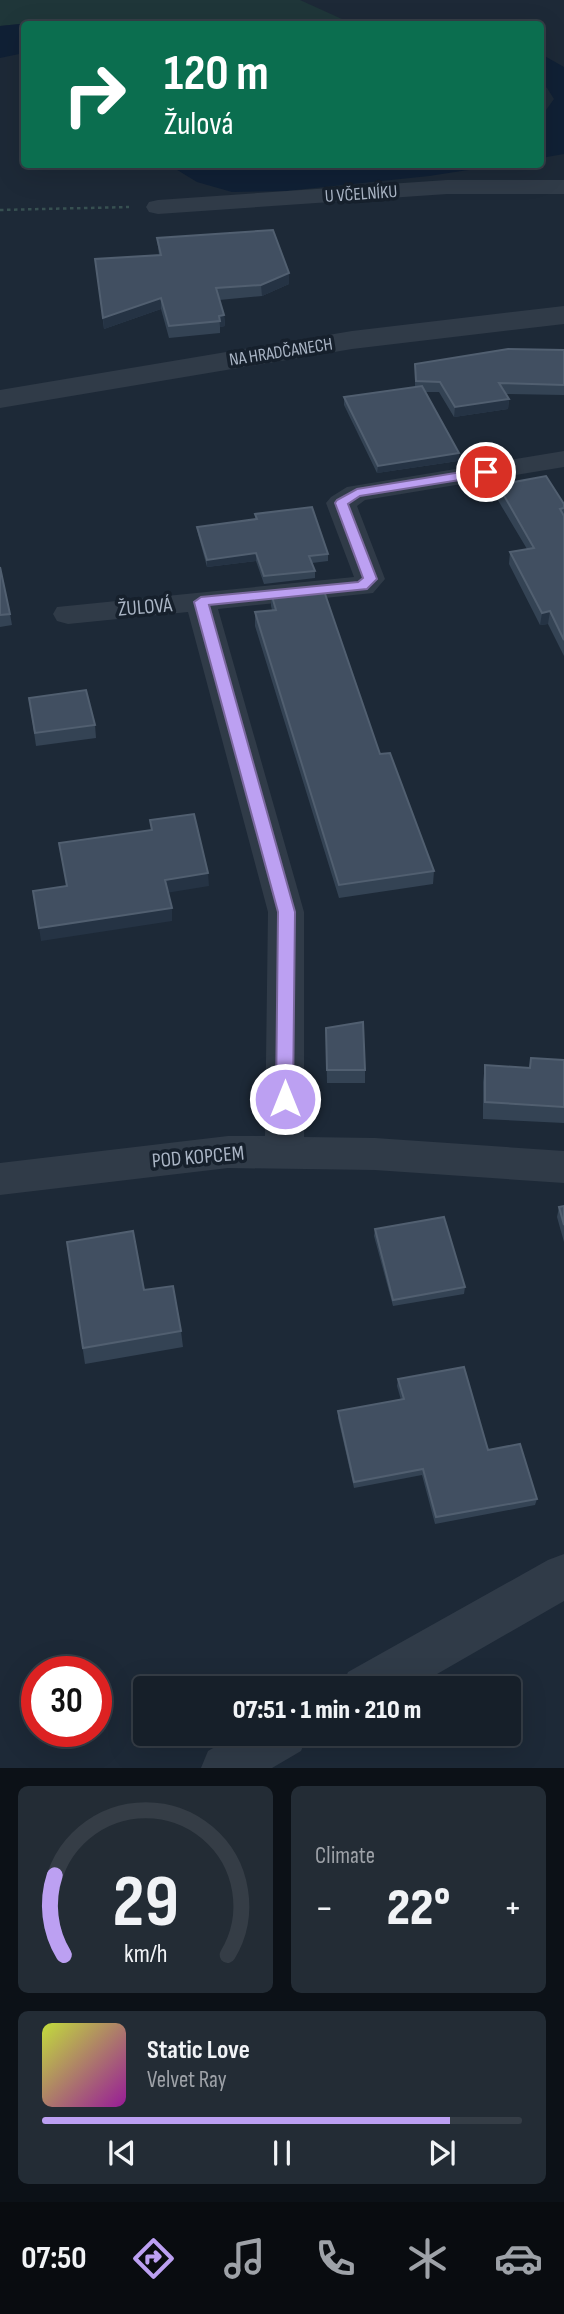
<!DOCTYPE html>
<meta charset="utf-8">
<style>
body{margin:0;font-family:"Sofia Sans Condensed",sans-serif;background:#232c35;color:#f1f3f6;height:100vh;display:flex;flex-direction:column;font-size:26px;white-space:nowrap}
*{box-sizing:border-box;margin:0}
p{font-size:23px;color:#9ea2a8}
.icon{flex:none;width:38px;height:38px;fill:none;stroke:currentColor;stroke-width:2;stroke-linecap:round;stroke-linejoin:round}
.map{position:relative;height:1768px;overflow:hidden}
.drawer{display:flex;flex-direction:column;gap:18px;padding:18px;background:#0c1117;flex:1}
.drawer>*{flex:none}
.banner{position:absolute;left:21px;top:21px;width:523px;height:147px;border-radius:7px;box-shadow:0 7px 28px #0002,0 0 0 2px #353d46;background:#0b6e4f;color:#fff;overflow:hidden}
.speed{position:absolute;left:21px;top:1656px;display:flex;gap:14px;font-size:35px;font-weight:700;text-align:center}
.speed>*{display:grid;place-content:center;width:91px;height:91px;border-radius:50%;background:#161f29;box-shadow:0 7px 28px #0002,0 0 0 2px #353d46;line-height:1}
.speed .limit{border:10px solid #d22;background:#fff;color:#111}
.pin{position:absolute;display:grid;place-items:center;width:60px;height:60px;color:#fff;margin:-30px;border:4px solid #fff;border-radius:50%;box-shadow:0 2px 7px #0007}
.me{position:absolute;width:77px;margin:-38px;rotate:0deg;stroke-linejoin:round;filter:drop-shadow(0 0 5px #0008)}
.turn{display:flex;align-items:center;gap:24px;height:147px;padding:0 28px;font-size:32px}
.turn .icon{width:91px;height:91px;stroke-width:2.5}
.turn b{display:block;font-size:49px;line-height:60px}
.big{font-size:52px;font-weight:800;line-height:1.1}
.drawer .card{flex:1;display:flex;flex-direction:column;justify-content:center;gap:10px;min-width:0;padding:0 24px;border-radius:10px;background:#232c35}
.drawer .dial{align-items:center;gap:0}
.dial svg{height:182px;overflow:visible;fill:none;stroke:#353d46;stroke-width:7;stroke-linecap:round;text-anchor:middle}
.dial text{fill:#f1f3f6;stroke:none}
.song{display:flex;align-items:center;gap:21px}
.cover{width:84px;height:84px;border-radius:10px;background:linear-gradient(135deg,hsl(70 70% 55%),hsl(300 70% 35%))}
.played{height:7px;border-radius:4px;background:linear-gradient(90deg,#bca0f2 85%,#353d46 85%)}
.keys{display:flex;justify-content:space-around;direction:ltr}
.heat{display:flex;justify-content:space-between;align-items:center;font-size:38px;direction:ltr}
.drawer .tiles{flex:1;display:grid;gap:18px;grid-template-columns:1fr 1fr}
.card:last-child{grid-column:span 2}
.trip{position:absolute;left:133px;top:1676px;width:388px;height:70px;border-radius:7px;background:#161f29;box-shadow:0 7px 28px #0002,0 0 0 2px #353d46;font-weight:800;line-height:70px;text-align:center}
.dock{display:flex;height:112px;justify-content:space-around;align-items:center;background:#090c10;color:#9ea2a8}
.dock .icon{width:49px;height:49px}
.dock .on{color:#bca0f2}
.dock b{font-size:32px;color:#f1f3f6}
.map>svg:first-child{display:block}
.green{fill:#1f3639}
.water{fill:#102035}
.lines{fill:none;stroke-linecap:round;stroke-linejoin:round}
.path{stroke:#375051;stroke-width:2.5;stroke-dasharray:3.5 3.5;stroke-linecap:butt}
.minor{fill:#303b48;fill-rule:evenodd}
.tertiary{fill:#303b48;fill-rule:evenodd}
.wall{fill:#344354}
.shaded-wall{fill:#253344}
.building{fill:#414f61;stroke:#515f70;stroke-width:2}
.route{fill:#bca0f2;stroke:#7a689d;stroke-width:2}
.labels{text-anchor:middle;dominant-baseline:central;stroke-width:7;stroke-linejoin:round;paint-order:stroke}
.far-street-label{font-size:18px;fill:#aab5c5;stroke:#16202c}
.street-label{font-size:21px;fill:#aab5c5;stroke:#16202c}
</style>
<div class="map">
<svg width="564" height="1768" viewBox="0 0 564 1768">
<rect width="100%" height="100%" fill="#1d2937"/>
<path class="green" d="M 0,0 L 300,0 L 353,24 L 130,24 L 60,20 L 0,26 Z"/>
<path class="water" d="M 60,20 L 130,24 L 24,24 L 24,53 L 0,58 L 0,26 Z
M 541,54 L 564,67 L 564,154 L 541,158 L 541,117 L 554,99 L 547,88 L 541,84 Z
M 169,165 L 501,165 L 429,176 L 286,191 L 232,192 L 197,182 Z"/>
<g class="lines">
<path class="path" d="M 0,210 L 129,207"/>
<path class="minor" d="M 447,180 L 564,180 L 564,194 L 447,194 L 158,214 L 149,212 L 146,207 L 149,202 L 158,200 Z
M 564,451 L 564,467 L 365,500 L 357,506 L 385,579 L 373,593 L 218,609 L 304,912 L 304,1137 L 375,1138 L 564,1151 L 564,1183 L 375,1170 L 228,1168 L 0,1195 L 0,1163 L 228,1136 L 265,1136 L 268,912 L 188,612 L 68,624 L 57,621 L 53,614 L 57,607 L 354,577 L 326,503 L 331,497 L 347,487 Z
M 564,1554 L 564,1601 L 411,1689 L 341,1689 L 348,1672 L 548,1560 Z
M 237,1734 L 308,1734 L 301,1751 L 272,1768 L 201,1768 L 208,1751 Z"/>
<path class="tertiary" d="M 564,306 L 564,324 L 352,349 L 0,408 L 0,390 L 352,331 Z"/>
</g>
<path class="wall" d="M 157,238 L 289,273 L 289,284 L 262,296 L 219,300 L 224,315 L 225,326 L 220,327 L 220,333 L 169,338 L 161,309 L 104,329 L 95,259 L 159,255 Z
M 564,350 L 564,395 L 505,394 L 509,399 L 508,409 L 454,417 L 439,392 L 425,392 L 459,453 L 458,461 L 377,473 L 344,405 L 344,397 L 415,387 L 415,364 Z
M 498,485 L 564,504 L 564,656 L 548,624 L 540,625 L 509,564 L 510,552 L 527,549 L 496,497 Z
M 255,514 L 328,554 L 328,561 L 312,563 L 315,571 L 315,578 L 264,584 L 256,561 L 207,567 L 198,534 L 197,527 L 255,519 Z
M 0,567 L 10,614 L 12,625 L 0,627 Z
M 271,593 L 380,754 L 434,871 L 433,884 L 339,898 L 255,626 L 255,612 L 272,610 L 271,606 Z
M 29,698 L 95,725 L 96,738 L 36,746 Z
M 326,1028 L 365,1070 L 365,1083 L 327,1083 Z
M 531,1058 L 564,1060 L 564,1123 L 483,1119 L 483,1082 L 485,1065 L 529,1068 Z
M 564,1206 L 564,1242 L 557,1217 L 559,1207 Z
M 375,1229 L 465,1287 L 464,1294 L 393,1306 L 374,1236 Z
M 67,1242 L 144,1290 L 181,1331 L 183,1347 L 85,1364 Z
M 398,1379 L 488,1450 L 537,1499 L 535,1505 L 435,1524 L 422,1475 L 354,1488 L 338,1418 L 338,1411 L 401,1400 L 397,1386 Z"/>
<path class="shaded-wall" d="M 289,273 L 289,284 L 262,296 L 261,285 Z
M 161,298 L 161,309 L 104,329 L 103,318 Z
M 224,315 L 225,326 L 220,327 L 219,316 Z
M 509,399 L 508,409 L 454,417 L 455,407 Z
M 459,453 L 458,461 L 377,473 L 378,466 Z
M 256,553 L 256,561 L 207,567 L 207,560 Z
M 550,611 L 548,624 L 540,625 L 542,613 Z
M 208,873 L 209,886 L 166,893 L 165,880 Z
M 172,908 L 172,921 L 41,941 L 39,928 Z"/>
<path class="building" d="M 273,230 L 289,273 L 261,285 L 216,288 L 224,315 L 219,316 L 220,321 L 169,326 L 161,298 L 103,318 L 95,259 L 161,255 L 157,238 Z
M 508,349 L 564,350 L 564,385 L 499,383 L 509,399 L 455,407 L 440,382 L 416,381 L 415,364 Z
M 422,386 L 459,453 L 378,466 L 344,397 Z
M 546,476 L 564,504 L 564,508 L 560,509 L 564,516 L 564,640 L 550,611 L 542,613 L 510,552 L 534,548 L 498,485 Z
M 312,507 L 328,554 L 309,556 L 315,571 L 264,576 L 256,553 L 207,560 L 197,527 L 257,519 L 255,514 Z
M 0,567 L 10,614 L 0,615 Z
M 323,588 L 380,754 L 390,753 L 434,871 L 339,885 L 255,612 L 276,610 L 271,593 Z
M 86,690 L 95,725 L 35,733 L 29,698 Z
M 194,814 L 208,873 L 165,880 L 172,908 L 39,928 L 33,891 L 67,886 L 59,843 L 152,830 L 150,820 Z
M 363,1022 L 365,1070 L 327,1070 L 326,1028 Z
M 531,1058 L 564,1060 L 564,1107 L 485,1102 L 485,1065 L 530,1068 Z
M 564,1206 L 564,1225 L 559,1207 Z
M 444,1217 L 465,1287 L 393,1300 L 375,1229 Z
M 133,1231 L 144,1290 L 173,1286 L 181,1331 L 83,1348 L 67,1242 Z
M 464,1367 L 488,1450 L 520,1444 L 537,1499 L 436,1517 L 423,1469 L 354,1482 L 338,1411 L 404,1399 L 398,1379 Z"/>
<path class="route" d="M 486,468 L 491,469 L 491,475 L 360,496 L 348,504 L 377,579 L 367,589 L 209,605 L 295,912 L 293,1099 L 291,1104 L 279,1104 L 276,1099 L 278,912 L 194,602 L 201,597 L 358,582 L 363,578 L 335,503 L 337,500 L 357,489 Z"/>
<g class="labels">
<g class="far-street-label">
<text transform="translate(361 194) rotate(-4)">U VČELNÍKU</text>
<text transform="translate(281 352) rotate(-9)">NA HRADČANECH</text>
</g>
<g class="street-label">
<text transform="translate(145 607) rotate(-5)">ŽULOVÁ</text>
<text transform="translate(198 1157) rotate(-5)">POD KOPCEM</text>
</g>
</g>
</svg>
<div class="speed"><div class="limit">30</div></div>
<div class="pin" style="left:486px;top:472px;background:#d93025"><svg class="icon" aria-label="arrive" viewBox="0 0 24 24"><path d="M6 21V4h12l-3 4 3 4H6"/></svg></div>
<svg class="me" style="left:285px;top:1099px" viewBox="-20 -20 40 40"><circle r="17" fill="#bca0f2" stroke="#fff" stroke-width="3"/><path d="M0-11L8 9 0 5-8 9z" fill="#fff"/></svg>
<div class="trip">07:51 · 1 min · 210 m</div>
<div class="banner">
<div class="turn"><svg class="icon" aria-label="right" viewBox="0 0 24 24"><path d="M7 20v-9h11M14 6l5 5-5 5"/></svg><div><b>120 m</b>Žulová</div></div>
</div>
</div>
<section class="drawer">
<div class="tiles">
<div class="card dial"><svg viewBox="0 0 100 80">
<path d="M14 69A42 42 0 1 1 86 69"/>
<path d="M14 69A42 42 0 0 1 10 34" stroke="#bca0f2"/>
<text x="50" y="56" font-size="32" font-weight="700">29</text>
<text x="50" y="72" font-size="11">km/h</text>
</svg></div>
<div class="card"><p>Climate</p>
<div class="heat"><a>−</a><b class="big">22°</b><a>+</a></div>
</div>
<div class="card">
<div class="song"><i class="cover"></i><div><b>Static Love</b><p>Velvet Ray</p></div></div>
<div class="played"></div>
<div class="keys"><svg class="icon" aria-label="previous" viewBox="0 0 24 24"><path d="M18 5L8 12l10 7zM5 5v14"/></svg><svg class="icon" aria-label="pause" viewBox="0 0 24 24"><path d="M8 5v14M16 5v14"/></svg><svg class="icon" aria-label="next" viewBox="0 0 24 24"><path d="M6 5l10 7-10 7zM19 5v14"/></svg></div>
</div>
</div>
</section>
<nav class="dock">
<b>07:50</b>
<svg class="icon on" aria-label="directions" viewBox="0 0 24 24"><path d="M12 3l9 9-9 9-9-9zM9 14v-3h6M13 9l2 2-2 2"/></svg>
<svg class="icon" aria-label="music" viewBox="0 0 24 24"><path d="M9 18V5l10-2v13"/><circle cx="6" cy="18" r="3"/><circle cx="16" cy="16" r="3"/></svg>
<svg class="icon" aria-label="phone" viewBox="0 0 24 24"><path d="M5 4h4l2 5-3 2q2 4 5 5l2-3 5 2v4C11 20 4 13 5 4z"/></svg>
<svg class="icon" aria-label="climate" viewBox="0 0 24 24"><path d="M12 3v18M4 7l16 10M4 17L20 7"/></svg>
<svg class="icon" aria-label="car" viewBox="0 0 24 24"><path d="M5 17H2v-5l4-1 3-4h7l3 4 3 1v5h-3M9 17h6M6 11h13"/><circle cx="7" cy="17" r="2"/><circle cx="17" cy="17" r="2"/></svg>
</nav>
